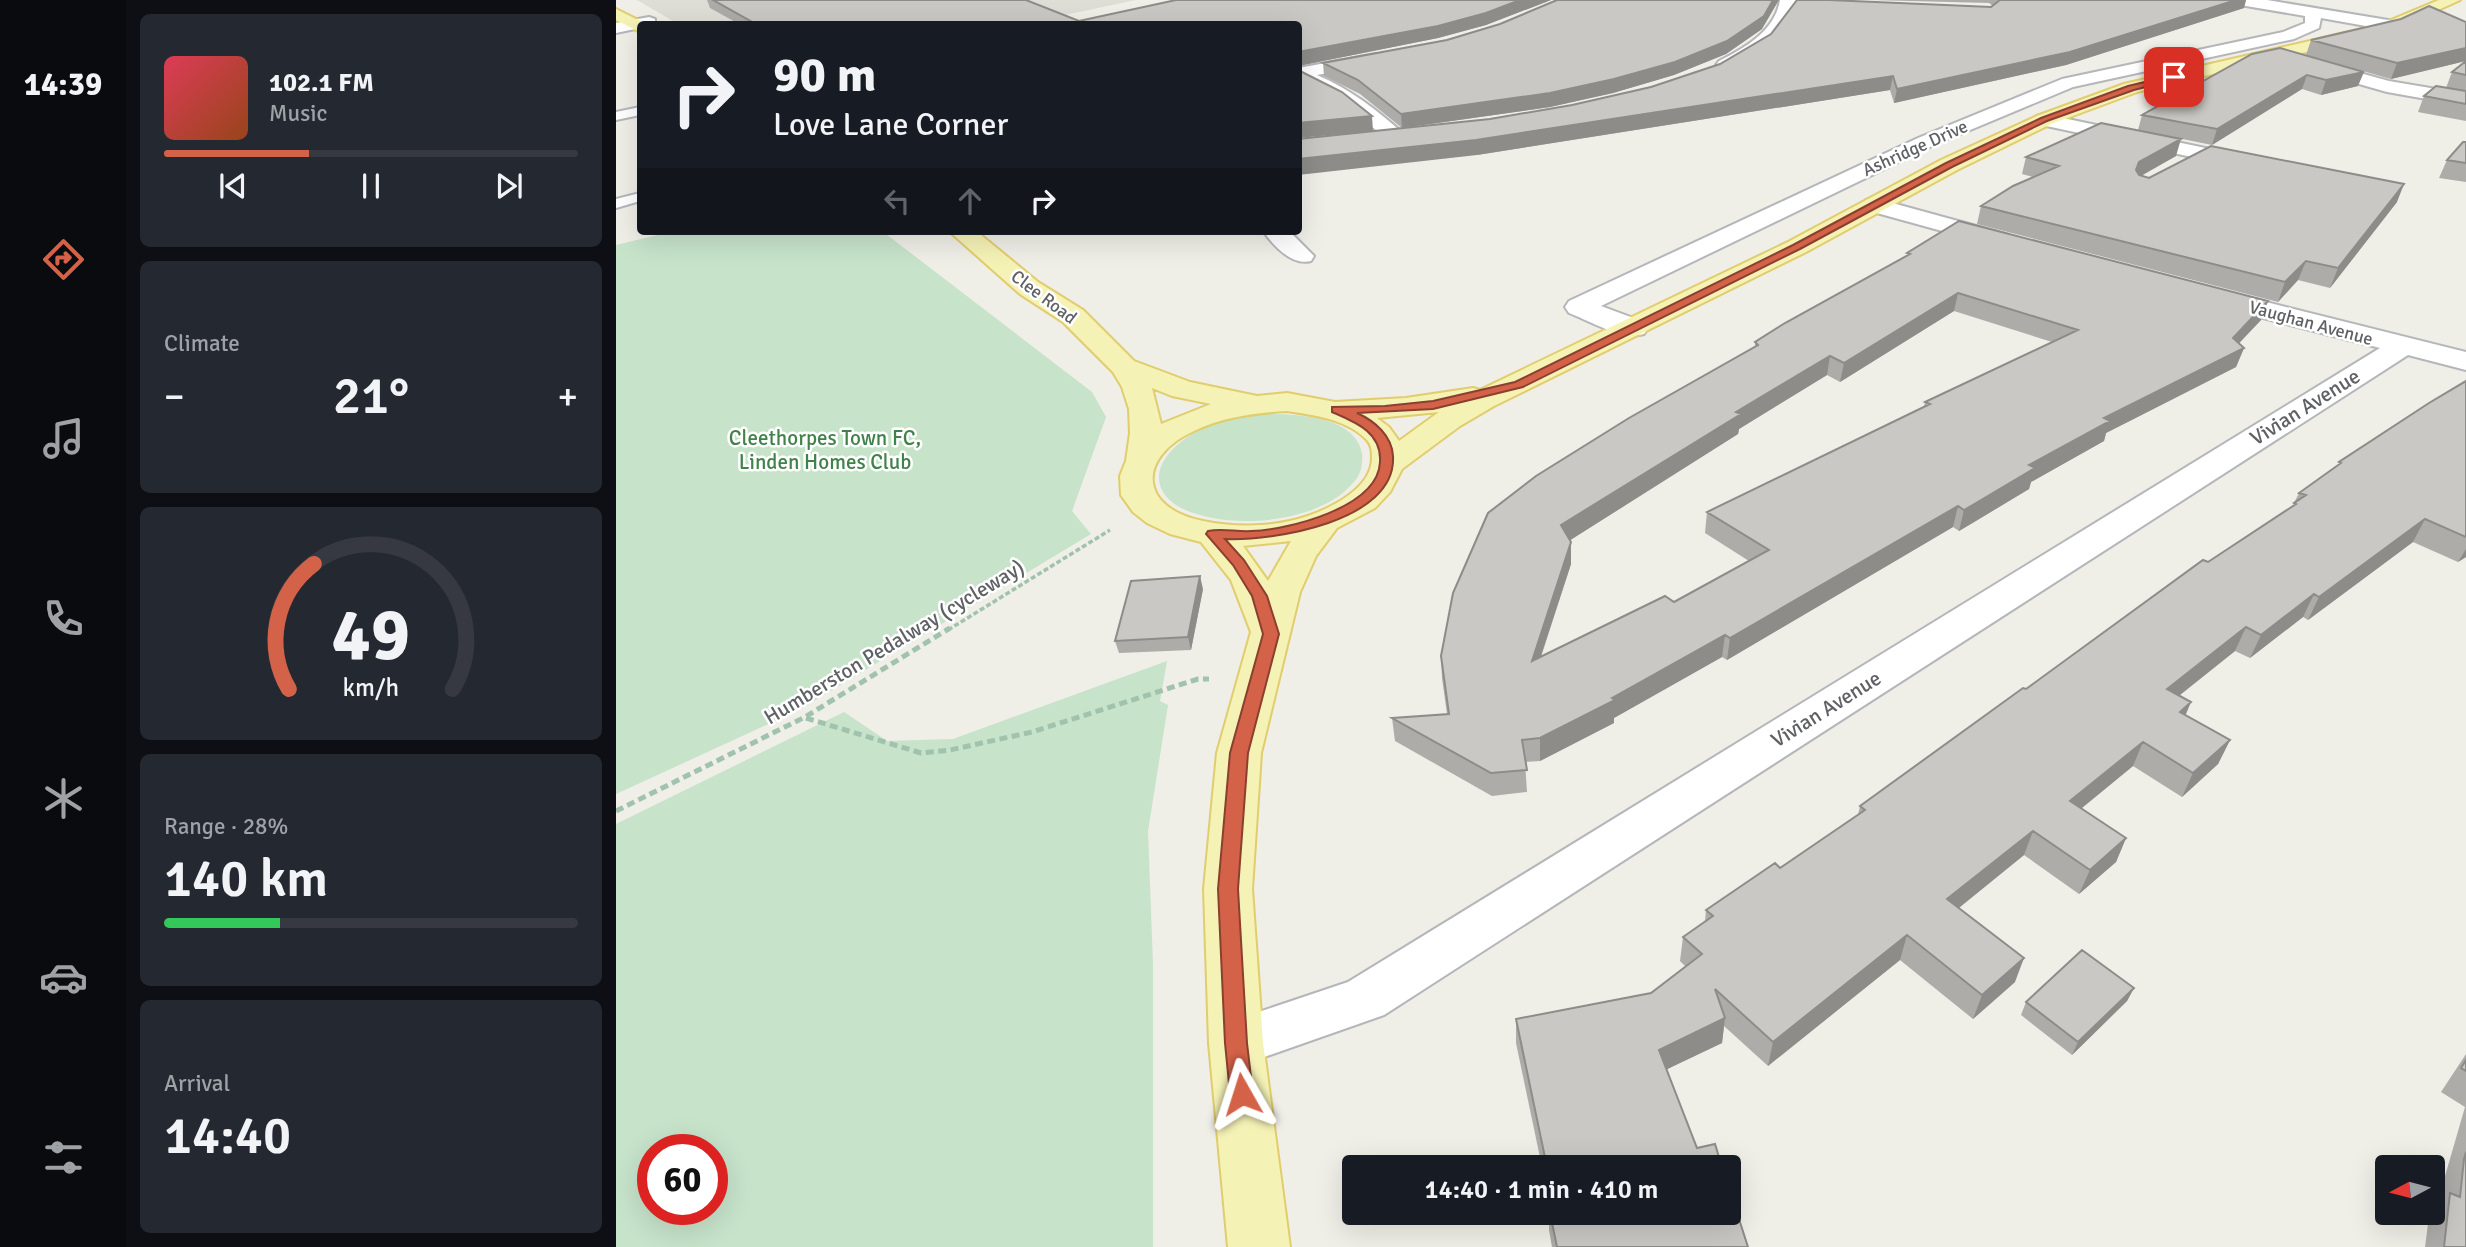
<!DOCTYPE html>
<meta charset="utf-8">
<style>
body{margin:0;font-family:Signika,sans-serif;background:#242831;color:#f1f3f6;height:100vh;display:flex;flex-direction:column;font-size:26px;white-space:nowrap}
*{box-sizing:border-box;margin:0}
p{font-size:23px;color:#9ea1a6}
.icon{flex:none;width:38px;height:38px;fill:none;stroke:currentColor;stroke-width:2;stroke-linecap:round;stroke-linejoin:round}
.map{position:relative;flex:1;overflow:hidden}
.panel{display:flex;flex-direction:column;gap:14px;padding:14px;background:#0d0f14;width:490px}
.panel>*{flex:none}
.banner{position:absolute;left:21px;top:21px;width:665px;height:214px;border-radius:7px;box-shadow:0 7px 28px #0002;background:#171b24;color:#f1f3f6;overflow:hidden}
.needle{width:46px;rotate:263deg}
.tools{position:absolute;left:1759px;top:1155px;display:grid;gap:14px}
.tools a{display:grid;place-items:center;width:70px;height:70px;border-radius:7px;background:#171b24;box-shadow:0 7px 28px #0002;font-size:35px}
.speed{position:absolute;left:21px;top:1134px;display:flex;gap:14px;font-size:35px;font-weight:700;text-align:center}
.speed>*{display:grid;place-content:center;width:91px;height:91px;border-radius:50%;background:#171b24;box-shadow:0 7px 28px #0002;line-height:1}
.speed .limit{border:10px solid #d22;background:#fff;color:#111}
.pin{position:absolute;display:grid;place-items:center;width:60px;height:60px;color:#fff;margin:-30px;border-radius:14px;box-shadow:0 4px 10px #0006}
.me{position:absolute;width:77px;margin:-38px;rotate:354deg;stroke-linejoin:round;filter:drop-shadow(0 0 5px #0008)}
.turn{display:flex;align-items:center;gap:24px;height:147px;padding:0 21px;font-size:32px}
.turn .icon{width:91px;height:91px;stroke-width:2.5}
.turn b{display:block;font-size:49px;line-height:60px}
.lanes{display:flex;align-items:center;height:66px;padding:0 21px;background:#0003;justify-content:center;gap:35px;direction:ltr}
.lanes .off{opacity:.35}
.big{font-size:52px;font-weight:600;line-height:1.1}
.panel .card{flex:1;display:flex;flex-direction:column;justify-content:center;gap:10px;min-width:0;padding:0 24px;border-radius:10px;background:#242831}
.panel .dial{align-items:center;gap:0}
.dial svg{height:182px;overflow:visible;fill:none;stroke:#363941;stroke-width:7;stroke-linecap:round;text-anchor:middle}
.dial text{fill:#f1f3f6;stroke:none}
.song{display:flex;align-items:center;gap:21px}
.cover{width:84px;height:84px;border-radius:10px;background:linear-gradient(135deg,hsl(350 70% 55%),hsl(20 70% 35%))}
.played{height:7px;border-radius:4px;background:linear-gradient(90deg,#d46248 35%,#363941 35%)}
.keys{display:flex;justify-content:space-around;direction:ltr}
.heat{display:flex;justify-content:space-between;align-items:center;font-size:38px;direction:ltr}
.charge{height:10px;border-radius:5px;background:linear-gradient(90deg,#34c759 28%,#363941 0)}
.trip{position:absolute;left:726px;top:1155px;width:399px;height:70px;border-radius:7px;background:#171b24;box-shadow:0 7px 28px #0002;font-weight:600;line-height:70px;text-align:center}
main{display:flex;flex:1;min-height:0}
.menu{display:flex;flex-direction:column;width:126px;justify-content:space-around;align-items:center;background:#090b0e;color:#9ea1a6}
.menu .icon{width:49px;height:49px}
.menu .on{color:#d46248}
.menu b{font-size:32px;color:#f1f3f6}
.map>svg:first-child{display:block}
.education{fill:#deddd6}
.green{fill:#c7e3ca;fill-rule:evenodd}
.lines{fill:none;stroke-linecap:round;stroke-linejoin:round}
.lane-casing{stroke:#b4b6ba;stroke-width:4}
.street-casing{stroke:#b4b6ba;stroke-width:4}
.primary-casing{stroke:#e1cd6e;stroke-width:4}
.path-far1{stroke:#a1c3ae;stroke-width:3.5;stroke-dasharray:5 2.5;stroke-linecap:butt}
.path{stroke:#a1c3ae;stroke-width:5;stroke-dasharray:8 4.5;stroke-linecap:butt}
.lane{fill:#fff;fill-rule:evenodd}
.street{fill:#fff;fill-rule:evenodd}
.primary{fill:#f5f2b6;fill-rule:evenodd}
.wall{fill:#aeaca9;fill-rule:evenodd}
.shaded-wall{fill:#8d8c89}
.building{fill:#cac8c4;stroke:#8d8c89;stroke-width:2;fill-rule:evenodd}
.route{fill:#d46248;stroke:#8a402f;stroke-width:2}
.labels{text-anchor:middle;dominant-baseline:central;stroke-width:5;stroke-linejoin:round;paint-order:stroke}
.far-street-label{font-size:18px;fill:#5f6165;stroke:#fff}
.street-label{font-size:21px;fill:#5f6165;stroke:#fff}
.park-label{font-size:21px;fill:#41824b;stroke:#fff}
</style>
<main>
<nav class="menu">
<b>14:39</b>
<svg class="icon on" aria-label="directions" viewBox="0 0 24 24"><path d="M12 3l9 9-9 9-9-9zM9 14v-3h6M13 9l2 2-2 2"/></svg>
<svg class="icon" aria-label="music" viewBox="0 0 24 24"><path d="M9 18V5l10-2v13"/><circle cx="6" cy="18" r="3"/><circle cx="16" cy="16" r="3"/></svg>
<svg class="icon" aria-label="phone" viewBox="0 0 24 24"><path d="M5 4h4l2 5-3 2q2 4 5 5l2-3 5 2v4C11 20 4 13 5 4z"/></svg>
<svg class="icon" aria-label="climate" viewBox="0 0 24 24"><path d="M12 3v18M4 7l16 10M4 17L20 7"/></svg>
<svg class="icon" aria-label="car" viewBox="0 0 24 24"><path d="M5 17H2v-5l4-1 3-4h7l3 4 3 1v5h-3M9 17h6M6 11h13"/><circle cx="7" cy="17" r="2"/><circle cx="17" cy="17" r="2"/></svg>
<svg class="icon" aria-label="filters" viewBox="0 0 24 24"><path d="M4 7h16M4 17h16"/><circle cx="9" cy="7" r="2"/><circle cx="15" cy="17" r="2"/></svg>
</nav>
<section class="panel">
<div class="card">
<div class="song"><i class="cover"></i><div><b>102.1 FM</b><p>Music</p></div></div>
<div class="played"></div>
<div class="keys"><svg class="icon" aria-label="previous" viewBox="0 0 24 24"><path d="M18 5L8 12l10 7zM5 5v14"/></svg><svg class="icon" aria-label="pause" viewBox="0 0 24 24"><path d="M8 5v14M16 5v14"/></svg><svg class="icon" aria-label="next" viewBox="0 0 24 24"><path d="M6 5l10 7-10 7zM19 5v14"/></svg></div>
</div>
<div class="card"><p>Climate</p>
<div class="heat"><a>−</a><b class="big">21°</b><a>+</a></div>
</div>
<div class="card dial"><svg viewBox="0 0 100 80">
<path d="M14 69A42 42 0 1 1 86 69"/>
<path d="M14 69A42 42 0 0 1 25 14" stroke="#d46248"/>
<text x="50" y="56" font-size="32" font-weight="700">49</text>
<text x="50" y="72" font-size="11">km/h</text>
</svg></div>
<div class="card"><p>Range · 28%</p><b class="big">140 km</b><div class="charge"></div></div>
<div class="card"><p>Arrival</p><b class="big">14:40</b></div>
</section>
<div class="map">
<svg width="1850" height="1247" viewBox="0 0 1850 1247">
<rect width="100%" height="100%" fill="#efeee7"/>
<path class="education" d="M 21,0 L 520,0 L 406,24 L 62,24 Z"/>
<path class="green" d="M 58,231 L 266,231 L 476,392 L 490,417 L 456,511 L 475,534 L 183,710 L 0,794 L 0,245 Z
M 644,414 C 674,414 740,414 746,454 C 747,464 745,475 737,483 C 706,519 636,527 592,517 C 533,505 526,464 578,433 C 598,421 622,418 644,414 Z
M 551,661 L 544,701 L 552,705 L 532,831 L 537,965 L 537,1247 L 0,1247 L 0,824 L 228,712 L 271,741 L 337,739 ZM 37,1150 L 96,1150 L 96,1209 L 37,1209 Z"/>
<g class="lines">
<g class="lane-casing">
<path id="lane" d="M 24,107 L 24,115 L 0,120 L 0,112 Z
M 24,193 L 24,201 L 0,208 L 0,199 Z"/>
</g>
<g class="street-casing">
<path id="street" d="M 1164,0 L 1180,0 C 1176,26 1131,76 1103,69 L 1100,65 L 1103,61 C 1129,48 1159,31 1164,0 Z
M 1616,0 L 1651,0 L 1778,21 L 1786,26 L 1778,31 L 1705,18 L 1703,28 L 1678,39 L 1457,87 L 1316,146 L 985,306 L 1028,322 L 1032,328 L 1028,334 C 1005,340 974,321 953,313 L 949,307 L 953,301 L 1302,138 L 1446,79 L 1667,32 L 1689,23 L 1689,16 L 1624,5 Z
M 33,17 L 39,19 L 39,24 L 24,24 L 24,28 L 0,33 L 0,23 Z
M 760,54 L 769,59 L 766,63 L 701,75 C 734,89 761,110 788,134 L 791,138 L 788,142 L 774,142 L 729,104 L 682,80 L 682,68 Z
M 1693,59 L 1773,81 L 1850,94 L 1850,106 L 1771,92 L 1687,68 L 1684,64 Z
M 1428,114 L 1632,157 L 1640,158 L 1643,163 L 1640,168 L 1632,169 L 1421,124 L 1418,120 L 1421,116 Z
M 1258,198 L 1393,235 L 1396,240 L 1393,245 L 1384,247 L 1250,210 L 1247,205 L 1250,200 Z
M 647,231 L 673,231 L 698,256 L 695,261 C 676,266 658,246 647,231 Z
M 1598,289 L 1850,352 L 1850,370 L 1792,355 L 768,1015 L 620,1067 L 601,1060 L 593,1043 L 601,1026 L 732,982 L 1764,348 L 1589,303 L 1585,297 L 1589,291 Z"/>
</g>
<g class="primary-casing">
<path id="primary" d="M 1823,0 L 1844,0 L 1774,32 L 1521,92 L 1435,124 L 1341,170 L 1190,252 L 878,406 L 844,426 L 786,469 L 774,492 L 759,508 L 721,528 L 700,556 L 684,592 L 645,753 L 636,889 L 647,1043 L 674,1247 L 612,1247 L 593,1043 L 588,889 L 601,753 L 635,632 L 615,580 L 585,542 L 554,534 L 531,523 L 517,512 L 505,495 L 504,476 L 510,461 L 514,433 L 513,409 L 506,387 L 497,372 L 447,322 L 404,294 L 333,231 L 360,231 L 422,282 L 467,310 L 518,361 L 574,382 L 641,396 L 671,393 L 719,402 L 790,398 L 857,388 L 864,390 L 1172,242 L 1325,160 L 1421,116 L 1508,84 L 1763,25 ZM 536,388 L 556,396 L 595,404 L 545,424 ZM 671,411 C 697,415 730,419 750,439 C 756,445 756,451 756,459 C 755,488 717,507 692,516 C 660,527 620,528 587,521 C 522,508 521,457 578,431 C 607,417 639,413 671,411 ZM 823,412 L 783,441 L 773,427 L 761,418 ZM 675,541 L 652,581 L 627,546 Z
M 0,9 L 30,24 L 24,24 L 24,32 L 0,20 Z"/>
</g>
<path class="path-far1" d="M 332,630 L 494,530"/>
<path class="path" d="M 190,718 L 305,753 L 334,750 L 416,732 L 582,679 L 593,679
M 0,811 L 189,717 L 334,628"/>
<use href="#lane" class="lane"/>
<use href="#street" class="street"/>
<use href="#primary" class="primary"/>
</g>
<path class="wall" d="M 91,0 L 410,0 L 463,21 L 560,0 L 935,0 L 870,25 L 822,38 L 682,66 L 682,24 L 123,24 L 94,8 Z
M 1255,0 L 1630,0 L 1628,8 L 1450,65 L 1278,103 L 1274,90 L 861,155 L 874,119 L 956,105 L 1377,6 L 1373,3 Z
M 1850,22 L 1850,121 L 1802,112 L 1808,96 L 1830,88 L 1836,72 L 1849,61 L 1775,79 L 1690,55 L 1695,40 Z
M 884,24 L 1146,29 L 1110,54 L 1058,75 L 997,93 L 934,107 L 786,128 L 744,94 L 708,76 L 707,63 L 831,40 Z
M 1636,54 L 1742,86 L 1705,95 L 1686,89 L 1596,145 L 1522,130 L 1526,115 Z
M 1850,142 L 1850,182 L 1823,178 L 1831,160 Z
M 1560,156 L 1525,175 L 1533,178 L 1781,202 L 1714,288 L 1682,280 L 1662,302 L 1361,224 L 1365,206 L 1417,177 L 1406,174 L 1410,157 Z
M 1291,253 L 1645,320 L 1623,343 L 1628,348 L 1620,367 L 1490,433 L 1488,441 L 1415,482 L 1413,489 L 1355,524 L 1343,531 L 1337,527 L 1111,660 L 1106,657 L 998,718 L 998,723 L 924,761 L 909,762 L 911,792 L 876,796 L 779,741 L 776,718 L 831,714 L 826,678 L 825,656 L 1139,347 L 1139,342 L 1291,256 ZM 1338,311 L 1436,342 L 1309,402 L 1308,407 L 1091,512 L 1089,533 L 1133,561 L 1058,602 L 925,657 L 955,564 L 954,540 L 1122,434 L 1123,429 L 1211,375 L 1224,382 Z
M 1850,381 L 1850,557 L 1842,562 L 1797,542 L 1692,620 L 1687,617 L 1634,658 L 1619,651 L 1563,696 L 1570,715 L 1614,740 L 1602,764 L 1566,797 L 1517,766 L 1466,808 L 1510,838 L 1500,862 L 1463,894 L 1408,855 L 1343,908 L 1399,982 L 1357,1019 L 1284,960 L 1152,1066 L 1108,1026 L 1106,1043 L 1051,1069 L 1081,1148 L 1106,1167 L 926,1167 L 900,1043 L 900,1019 L 1035,993 L 1070,967 L 1064,961 L 1067,937 L 1089,921 L 1090,910 L 1164,868 L 1242,815 L 1244,806 L 1592,562 L 1676,507 L 1683,493 L 1722,466 L 1723,462 Z
M 587,589 L 575,650 L 503,653 L 499,641 Z
M 1518,988 L 1511,1001 L 1456,1055 L 1405,1015 L 1410,1002 Z
M 1850,1054 L 1850,1247 L 1809,1247 L 1813,1216 L 1825,1203 L 1827,1183 L 1849,1107 L 1825,1092 Z
M 933,1213 L 1113,1213 L 1132,1247 L 936,1247 L 933,1230 Z"/>
<path class="shaded-wall" d="M 904,0 L 935,0 L 870,25 L 822,38 L 682,66 L 682,52 Z
M 1157,0 L 1163,0 L 1146,29 L 1110,54 L 1058,75 L 997,93 L 934,107 L 786,128 L 785,114 Z
M 1620,0 L 1630,0 L 1628,8 L 1450,65 L 1278,103 L 1281,89 Z
M 1850,48 L 1850,61 L 1775,79 L 1781,63 Z
M 1748,72 L 1742,86 L 1705,95 L 1710,80 Z
M 1691,75 L 1686,89 L 1596,145 L 1601,129 Z
M 1277,76 L 1274,90 L 861,155 L 682,175 L 682,159 Z
M 756,116 L 757,131 L 682,138 L 682,123 Z
M 1565,139 L 1560,156 L 1518,180 L 1515,187 L 1523,162 Z
M 1788,184 L 1781,202 L 1714,288 L 1722,268 Z
M 1690,261 L 1682,280 L 1662,302 L 1669,282 Z
M 1342,293 L 1338,311 L 1224,382 L 1228,363 Z
M 1652,301 L 1645,320 L 1611,356 L 1628,348 L 1620,367 L 1490,433 L 1488,441 L 1415,482 L 1413,489 L 1343,531 L 1348,510 L 1413,465 L 1488,418 L 1617,338 Z
M 1214,356 L 1211,375 L 1123,429 L 1122,434 L 945,546 L 945,525 L 1120,412 Z
M 1342,506 L 1337,527 L 1111,660 L 1114,638 Z
M 1809,519 L 1797,542 L 1692,620 L 1703,597 Z
M 955,542 L 955,564 L 916,683 L 916,661 Z
M 1850,549 L 1850,557 L 1842,562 Z
M 584,576 L 587,589 L 575,650 L 572,637 Z
M 1698,594 L 1687,617 L 1634,658 L 1645,635 Z
M 1630,627 L 1619,651 L 1541,713 L 1551,689 Z
M 1109,635 L 1106,657 L 998,718 L 998,723 L 924,761 L 924,738 Z
M 1575,702 L 1565,726 L 1564,712 Z
M 1614,740 L 1602,764 L 1566,797 L 1577,773 Z
M 1527,742 L 1517,766 L 1445,825 L 1454,801 Z
M 1417,831 L 1408,855 L 1324,923 L 1331,899 Z
M 1510,838 L 1500,862 L 1463,894 L 1474,870 Z
M 1291,935 L 1284,960 L 1152,1066 L 1157,1042 Z
M 1408,958 L 1399,982 L 1357,1019 L 1366,995 Z
M 1518,988 L 1511,1001 L 1456,1055 L 1462,1042 Z
M 1109,1018 L 1106,1043 L 1041,1074 L 1043,1050 Z"/>
<path class="building" d="M 97,0 L 410,0 L 463,21 L 560,0 L 904,0 L 870,13 L 822,26 L 682,52 L 682,24 L 140,24 Z
M 941,0 L 1157,0 L 1148,16 L 1111,41 L 1059,62 L 998,79 L 934,93 L 785,114 L 742,80 L 707,63 L 831,40 L 884,24 Z
M 1181,0 L 1213,0 L 1375,7 L 1384,0 L 1620,0 L 1454,52 L 1281,89 L 1277,76 L 860,140 L 682,159 L 682,139 L 874,119 L 956,105 L 1035,87 L 1104,64 L 1155,34 Z
M 1813,6 L 1850,22 L 1850,48 L 1781,63 L 1695,40 L 1785,19 Z
M 1664,48 L 1748,72 L 1710,80 L 1691,75 L 1601,129 L 1526,115 L 1636,54 Z
M 1850,61 L 1850,75 L 1836,72 Z
M 682,70 L 726,92 L 756,116 L 682,123 Z
M 1820,86 L 1850,91 L 1850,104 L 1808,96 Z
M 1485,123 L 1565,139 L 1523,162 L 1520,170 L 1523,175 L 1533,178 L 1595,146 L 1788,184 L 1722,268 L 1690,261 L 1669,282 L 1365,206 L 1397,186 L 1443,166 L 1410,157 Z
M 1847,142 L 1850,142 L 1850,163 L 1831,160 Z
M 1343,221 L 1652,301 L 1617,338 L 1628,348 L 1488,418 L 1494,421 L 1413,465 L 1419,468 L 1360,503 L 1348,510 L 1342,506 L 1114,638 L 1109,635 L 996,698 L 999,700 L 924,738 L 906,740 L 911,770 L 875,773 L 776,718 L 833,714 L 825,656 L 837,593 L 872,513 L 920,476 L 1013,418 L 1142,345 L 1139,342 L 1169,323 L 1294,254 L 1291,253 ZM 1342,293 L 1462,330 L 1309,402 L 1314,404 L 1091,512 L 1153,550 L 1058,602 L 1049,596 L 916,661 L 955,542 L 945,525 L 1125,414 L 1120,412 L 1214,356 L 1228,363 Z
M 1850,381 L 1850,537 L 1809,519 L 1703,597 L 1698,594 L 1645,635 L 1630,627 L 1551,689 L 1575,702 L 1564,712 L 1614,740 L 1577,773 L 1527,742 L 1454,801 L 1510,838 L 1474,870 L 1417,831 L 1331,899 L 1408,958 L 1366,995 L 1291,935 L 1157,1042 L 1099,989 L 1109,1018 L 1043,1050 L 1081,1148 L 1099,1144 L 1106,1167 L 931,1167 L 900,1019 L 1035,993 L 1086,954 L 1067,937 L 1097,916 L 1090,910 L 1159,863 L 1164,868 L 1249,810 L 1244,806 L 1407,688 L 1410,689 L 1587,560 L 1592,562 L 1680,504 L 1678,503 L 1690,495 L 1683,493 L 1725,463 L 1723,462 L 1813,403 Z
M 584,576 L 572,637 L 499,641 L 515,581 Z
M 1466,950 L 1518,988 L 1462,1042 L 1410,1002 Z
M 1850,1060 L 1850,1071 L 1845,1068 Z
M 1850,1152 L 1850,1247 L 1828,1247 L 1834,1193 L 1844,1197 L 1848,1159 Z
M 1113,1188 L 1132,1247 L 941,1247 L 934,1213 L 1113,1213 Z"/>
<path class="route" d="M 1558,75 L 1561,79 L 1518,90 L 1431,121 L 1336,167 L 1184,249 L 907,387 L 817,409 L 741,413 C 759,421 776,436 777,456 C 781,522 656,541 609,539 L 628,560 L 651,596 L 663,634 L 632,753 L 622,889 L 631,1043 L 637,1094 L 634,1101 L 626,1104 L 618,1101 L 614,1094 L 609,1043 L 602,889 L 614,753 L 647,634 L 636,596 L 617,565 L 590,534 L 592,531 C 606,528 621,532 635,531 C 671,530 762,508 764,462 C 766,432 739,422 716,412 L 716,407 L 769,406 L 817,401 L 899,382 L 1177,245 L 1330,163 L 1425,118 L 1512,86 Z"/>
<g class="labels">
<g class="far-street-label">
<text transform="translate(1299 148) rotate(-24)">Ashridge Drive</text>
<text transform="translate(428 297) rotate(37)">Clee Road</text>
<text transform="translate(1695 323) rotate(15)">Vaughan Avenue</text>
</g>
<g class="street-label">
<text transform="translate(1689 407) rotate(-32)">Vivian Avenue</text>
<text transform="translate(278 642) rotate(-31)">Humberston Pedalway (cycleway)</text>
<text transform="translate(1210 709) rotate(-32)">Vivian Avenue</text>
</g>
<g class="park-label">
<text x="209" y="438">Cleethorpes Town FC,<tspan x="209" dy="24">Linden Homes Club</tspan></text>
</g>
</g>
</svg>
<div class="tools">
<a><svg class="needle" viewBox="-14 -14 28 28"><path d="M0-13l5 13h-10z" fill="#e53935"/><path d="M0 13l5-13h-10z" fill="#9ea1a6"/></svg></a>
</div>
<div class="speed"><div class="limit">60</div></div>
<div class="pin" style="left:1558px;top:77px;background:#d93025"><svg class="icon" aria-label="arrive" viewBox="0 0 24 24"><path d="M6 21V4h12l-3 4 3 4H6"/></svg></div>
<svg class="me" style="left:626px;top:1094px" viewBox="-20 -20 40 40"><path d="M0-17L14 15 0 8-14 15z" fill="#d46248" stroke="#fff" stroke-width="4"/></svg>
<div class="trip">14:40 · 1 min · 410 m</div>
<div class="banner">
<div class="turn"><svg class="icon" aria-label="right" viewBox="0 0 24 24"><path d="M7 20v-9h11M14 6l5 5-5 5"/></svg><div><b>90 m</b>Love Lane Corner</div></div>
<div class="lanes"><svg class="icon off" aria-label="left" viewBox="0 0 24 24"><path d="M17 20v-9H6M10 6l-5 5 5 5"/></svg><svg class="icon off" aria-label="ahead" viewBox="0 0 24 24"><path d="M12 20V5M6 11l6-6 6 6"/></svg><svg class="icon" aria-label="right" viewBox="0 0 24 24"><path d="M7 20v-9h11M14 6l5 5-5 5"/></svg></div>
</div>
</div>
</main>
